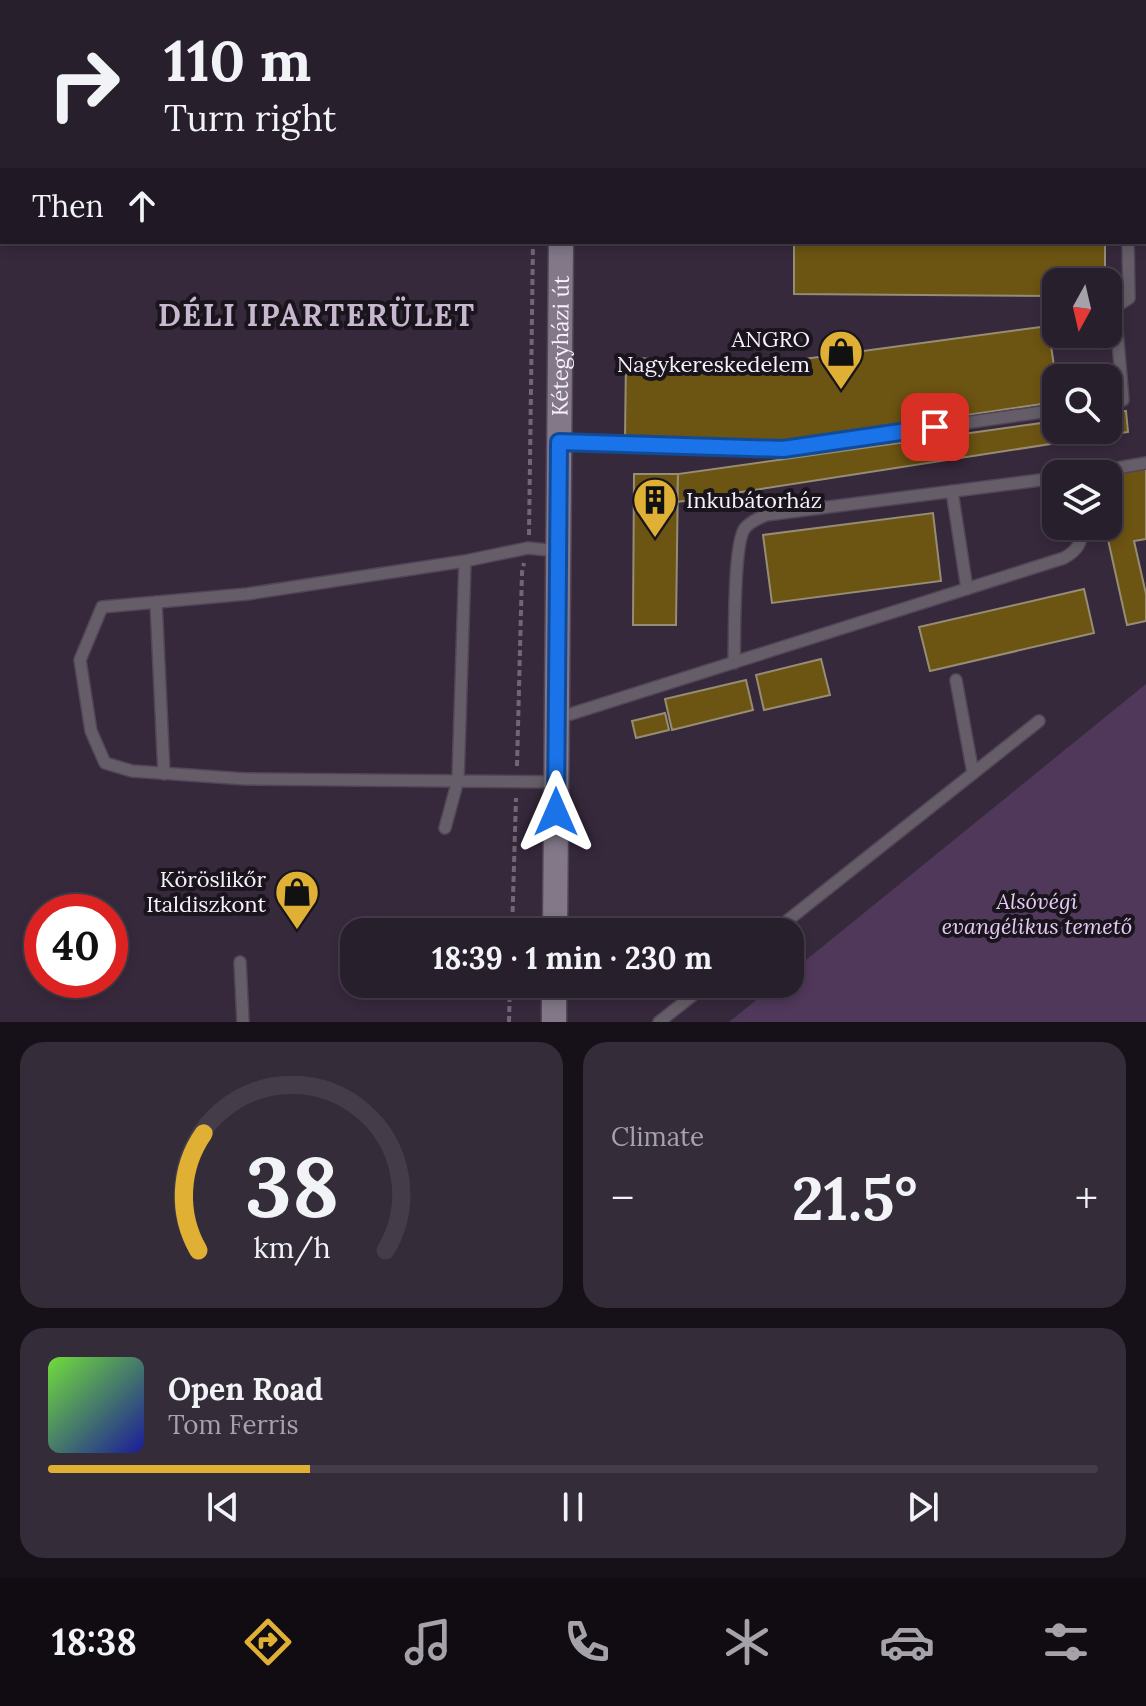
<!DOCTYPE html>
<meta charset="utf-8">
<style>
body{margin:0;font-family:Lora,serif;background:#342c39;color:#f1f3f6;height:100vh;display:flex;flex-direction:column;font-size:30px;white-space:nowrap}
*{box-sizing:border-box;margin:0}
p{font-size:26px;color:#a5a2aa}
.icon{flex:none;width:44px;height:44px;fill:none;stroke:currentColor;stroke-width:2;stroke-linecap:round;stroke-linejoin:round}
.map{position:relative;height:1022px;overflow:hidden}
.side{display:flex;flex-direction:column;gap:20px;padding:20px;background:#161119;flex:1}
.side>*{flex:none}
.hud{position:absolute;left:0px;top:0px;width:1146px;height:244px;box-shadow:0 4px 12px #0003,0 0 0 2px #443d49;background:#281f2d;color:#f1f3f6;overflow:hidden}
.needle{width:52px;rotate:188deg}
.fabs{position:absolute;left:1042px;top:268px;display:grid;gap:16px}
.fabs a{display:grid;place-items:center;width:80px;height:80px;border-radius:16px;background:#281f2d;box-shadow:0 4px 12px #0003,0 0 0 2px #443d49;font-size:40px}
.speed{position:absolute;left:24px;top:894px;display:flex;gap:16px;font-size:40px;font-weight:700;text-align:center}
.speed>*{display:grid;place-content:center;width:104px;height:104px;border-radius:50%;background:#281f2d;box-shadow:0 4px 12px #0003,0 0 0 2px #443d49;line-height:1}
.speed .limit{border:12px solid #d22;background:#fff;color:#111}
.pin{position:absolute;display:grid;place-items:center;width:68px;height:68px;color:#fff;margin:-34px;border-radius:16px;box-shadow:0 4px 12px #0006}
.me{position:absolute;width:88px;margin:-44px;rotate:0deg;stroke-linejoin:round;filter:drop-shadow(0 0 6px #0008)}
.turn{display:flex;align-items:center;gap:28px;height:168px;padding:0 32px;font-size:36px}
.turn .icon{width:104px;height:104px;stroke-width:2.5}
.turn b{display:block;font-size:56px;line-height:68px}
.then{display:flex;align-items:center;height:76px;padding:0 32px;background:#0003;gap:16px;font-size:30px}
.big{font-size:60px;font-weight:700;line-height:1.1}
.side .card{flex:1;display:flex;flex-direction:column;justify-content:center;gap:12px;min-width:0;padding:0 28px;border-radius:24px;background:#342c39}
.side .dial{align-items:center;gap:0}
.dial svg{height:208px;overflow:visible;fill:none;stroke:#443d49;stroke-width:7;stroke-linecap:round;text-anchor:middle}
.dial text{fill:#f1f3f6;stroke:none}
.song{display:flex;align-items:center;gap:24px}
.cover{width:96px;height:96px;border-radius:12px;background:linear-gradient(135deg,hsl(100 70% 55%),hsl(240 70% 35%))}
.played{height:8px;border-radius:4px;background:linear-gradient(90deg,#dfb034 25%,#443d49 25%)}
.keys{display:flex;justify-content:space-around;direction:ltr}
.heat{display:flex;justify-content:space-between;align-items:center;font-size:44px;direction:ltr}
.side .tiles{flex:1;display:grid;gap:20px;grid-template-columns:1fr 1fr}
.card:last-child{grid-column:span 2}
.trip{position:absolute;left:340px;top:918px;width:464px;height:80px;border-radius:24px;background:#281f2d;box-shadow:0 4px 12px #0003,0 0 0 2px #443d49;font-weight:700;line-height:80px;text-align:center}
.tab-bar{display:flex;height:128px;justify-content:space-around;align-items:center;background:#100c12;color:#a5a2aa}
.tab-bar .icon{width:56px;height:56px}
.tab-bar .selected{color:#dfb034}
.tab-bar b{font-size:36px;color:#f1f3f6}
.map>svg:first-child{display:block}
.green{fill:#50385b}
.building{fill:#6c5412;stroke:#978d74;stroke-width:2}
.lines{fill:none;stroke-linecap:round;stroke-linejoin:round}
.lane-casing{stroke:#514557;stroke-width:14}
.secondary-casing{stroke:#514557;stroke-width:27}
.path{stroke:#716677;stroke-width:4;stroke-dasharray:6 4;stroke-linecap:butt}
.lane{stroke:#655e68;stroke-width:11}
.secondary{stroke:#827888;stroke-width:24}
.route-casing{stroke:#114b97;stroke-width:20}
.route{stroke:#1a73e8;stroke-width:14}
.labels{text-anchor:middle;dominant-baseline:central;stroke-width:8;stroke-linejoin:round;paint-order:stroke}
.poi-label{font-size:22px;fill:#f8f0fd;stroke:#1a151d;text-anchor:end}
.street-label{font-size:22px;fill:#f8f0fd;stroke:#1a151d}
.park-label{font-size:22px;font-style:italic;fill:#e7c9f6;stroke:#1a151d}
.district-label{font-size:30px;font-weight:bold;letter-spacing:2px;fill:#c7b7cf;stroke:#1a151d}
</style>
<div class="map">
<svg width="1146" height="1022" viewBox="0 0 1146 1022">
<rect width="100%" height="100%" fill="#36293c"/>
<path class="green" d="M 1146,684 L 1146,1022 L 729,1022 L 776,984 L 790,984 L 790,973 Z"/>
<path class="building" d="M 803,0 L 908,0 L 908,2 L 804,2 Z
M 1144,32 L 1146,32 L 1146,82 L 1144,82 Z
M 794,242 L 1105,242 L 1105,282 L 1056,282 L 1056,296 L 794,294 Z
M 1048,326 L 1056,379 L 1056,402 L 784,442 L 625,439 L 626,358 L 782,362 Z
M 1126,411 L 1128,432 L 677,502 L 678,474 L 1056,421 L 1056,430 L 1108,430 L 1108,414 Z
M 1146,467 L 1146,539 L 1134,541 L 1146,594 L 1146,621 L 1127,625 L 1105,526 L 1108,526 L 1108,497 L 1121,494 L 1116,473 Z
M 634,474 L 678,474 L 676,625 L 633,625 Z
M 933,513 L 941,581 L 772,603 L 763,535 Z
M 1084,589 L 1094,633 L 930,671 L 919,627 Z
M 821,659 L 830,695 L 764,710 L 756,675 Z
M 746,680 L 753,710 L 672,730 L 665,699 Z
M 665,713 L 669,730 L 636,738 L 632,721 Z"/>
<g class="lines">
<g class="lane-casing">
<path id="lane" d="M 714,0 L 714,2
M 1086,0 L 1087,2
M 1144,21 L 1146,21
M 1108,402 L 1123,400 L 1115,307 L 1129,298 L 1128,242
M 559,442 L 783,449 L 1056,410
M 1083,474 L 1146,463
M 952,491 L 967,589
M 156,602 L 164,774
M 734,663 C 735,639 733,543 745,528 C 751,521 759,518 766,515 L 1056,478
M 956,680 L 973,773
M 558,718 L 1064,558 C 1078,550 1083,542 1081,526
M 556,782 L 246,779 L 132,771 L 105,763 L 91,731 L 80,660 L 102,607 L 247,594 L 465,561 L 528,548 L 558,551
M 445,828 L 458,780 L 465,561
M 773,932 L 1039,721
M 240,962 L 243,1022
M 659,1022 L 707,984"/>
</g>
<g class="secondary-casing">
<g id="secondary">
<path d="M 562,2 L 562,0"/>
<path id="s1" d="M 555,932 L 561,242"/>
<path d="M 554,1022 L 554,984"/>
</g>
</g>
<path class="path" d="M 527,0 L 527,2
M 0,2 L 4,0
M 529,535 L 533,242
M 517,766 L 522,572 L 524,563
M 512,932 L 516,798
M 509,1022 L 510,984"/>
<use href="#lane" class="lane"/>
<use href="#secondary" class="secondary"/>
</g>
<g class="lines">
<g class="route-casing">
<path id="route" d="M 556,812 L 559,442 L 783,449 L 935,427"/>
</g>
<use href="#route" class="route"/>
</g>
<defs>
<g id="shop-pin" transform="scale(2.3)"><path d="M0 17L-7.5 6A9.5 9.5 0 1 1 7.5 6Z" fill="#dfb034" stroke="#1a151d"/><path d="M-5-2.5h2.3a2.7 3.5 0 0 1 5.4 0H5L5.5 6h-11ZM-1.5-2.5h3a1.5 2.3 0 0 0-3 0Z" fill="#111"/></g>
<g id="building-pin" transform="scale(2.3)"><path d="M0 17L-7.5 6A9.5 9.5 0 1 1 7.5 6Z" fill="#dfb034" stroke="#1a151d"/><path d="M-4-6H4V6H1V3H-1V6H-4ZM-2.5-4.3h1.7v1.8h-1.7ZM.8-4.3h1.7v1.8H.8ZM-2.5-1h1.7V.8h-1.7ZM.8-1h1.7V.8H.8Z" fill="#111"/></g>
</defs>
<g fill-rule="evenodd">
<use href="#shop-pin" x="841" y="352"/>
<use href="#building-pin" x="655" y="500"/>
<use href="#shop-pin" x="297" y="892"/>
</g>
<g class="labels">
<g class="poi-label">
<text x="810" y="339">ANGRO<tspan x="810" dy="25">Nagykereskedelem</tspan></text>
<text x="686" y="500" text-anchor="start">Inkubátorház</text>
<text x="266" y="879">Köröslikőr<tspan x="266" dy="25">Italdiszkont</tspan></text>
</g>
<g class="street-label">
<text stroke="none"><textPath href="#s1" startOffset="586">Kétegyházi út</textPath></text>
</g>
<g class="park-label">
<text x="1037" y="901">Alsóvégi<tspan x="1037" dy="25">evangélikus temető</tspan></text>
</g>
<g class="district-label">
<text x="317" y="315">DÉLI IPARTERÜLET</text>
</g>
</g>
</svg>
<div class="fabs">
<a><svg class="needle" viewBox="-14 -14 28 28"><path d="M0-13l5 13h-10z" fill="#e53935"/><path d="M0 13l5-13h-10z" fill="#a5a2aa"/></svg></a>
<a><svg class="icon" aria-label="search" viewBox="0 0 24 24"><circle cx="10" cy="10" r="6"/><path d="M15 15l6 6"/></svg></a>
<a><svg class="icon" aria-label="layers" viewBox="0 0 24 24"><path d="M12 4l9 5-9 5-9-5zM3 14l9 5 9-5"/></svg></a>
</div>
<div class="speed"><div class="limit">40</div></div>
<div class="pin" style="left:935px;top:427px;background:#d93025"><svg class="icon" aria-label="arrive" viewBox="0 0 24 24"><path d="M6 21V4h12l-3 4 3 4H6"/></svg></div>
<svg class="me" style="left:556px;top:812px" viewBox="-20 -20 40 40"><path d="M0-17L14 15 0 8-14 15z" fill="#1a73e8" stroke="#fff" stroke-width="4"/></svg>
<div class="trip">18:39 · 1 min · 230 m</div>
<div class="hud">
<div class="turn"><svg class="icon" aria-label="right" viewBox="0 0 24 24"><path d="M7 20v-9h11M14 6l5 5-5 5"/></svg><div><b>110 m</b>Turn right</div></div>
<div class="then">Then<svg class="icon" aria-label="ahead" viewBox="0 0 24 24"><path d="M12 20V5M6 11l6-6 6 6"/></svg></div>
</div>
</div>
<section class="side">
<div class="tiles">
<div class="card dial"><svg viewBox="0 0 100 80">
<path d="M14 69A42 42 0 1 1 86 69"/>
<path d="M14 69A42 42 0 0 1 16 24" stroke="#dfb034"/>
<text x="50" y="56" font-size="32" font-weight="700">38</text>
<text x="50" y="72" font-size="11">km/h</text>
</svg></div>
<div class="card"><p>Climate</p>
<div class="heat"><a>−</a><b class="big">21.5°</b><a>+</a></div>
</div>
<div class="card">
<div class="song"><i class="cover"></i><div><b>Open Road</b><p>Tom Ferris</p></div></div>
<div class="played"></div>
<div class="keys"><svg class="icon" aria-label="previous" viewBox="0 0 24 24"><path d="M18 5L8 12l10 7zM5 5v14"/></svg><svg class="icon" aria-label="pause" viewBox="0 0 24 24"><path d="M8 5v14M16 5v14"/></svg><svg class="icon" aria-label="next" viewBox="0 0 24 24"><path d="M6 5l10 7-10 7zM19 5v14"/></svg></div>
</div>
</div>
</section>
<nav class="tab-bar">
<b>18:38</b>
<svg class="icon selected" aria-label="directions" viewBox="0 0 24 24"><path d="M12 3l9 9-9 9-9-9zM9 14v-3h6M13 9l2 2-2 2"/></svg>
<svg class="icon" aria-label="music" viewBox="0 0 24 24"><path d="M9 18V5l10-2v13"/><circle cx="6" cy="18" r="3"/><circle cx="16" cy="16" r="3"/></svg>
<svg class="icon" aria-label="phone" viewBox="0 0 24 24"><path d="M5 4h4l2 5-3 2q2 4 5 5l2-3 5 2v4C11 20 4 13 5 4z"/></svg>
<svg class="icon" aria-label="climate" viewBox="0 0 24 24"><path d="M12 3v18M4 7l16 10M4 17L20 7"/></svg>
<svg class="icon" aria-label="car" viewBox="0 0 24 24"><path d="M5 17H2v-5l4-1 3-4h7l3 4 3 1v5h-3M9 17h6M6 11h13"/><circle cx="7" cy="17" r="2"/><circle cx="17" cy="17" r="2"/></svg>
<svg class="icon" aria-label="filters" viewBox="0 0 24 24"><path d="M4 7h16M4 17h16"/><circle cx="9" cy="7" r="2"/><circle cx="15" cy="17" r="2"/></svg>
</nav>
